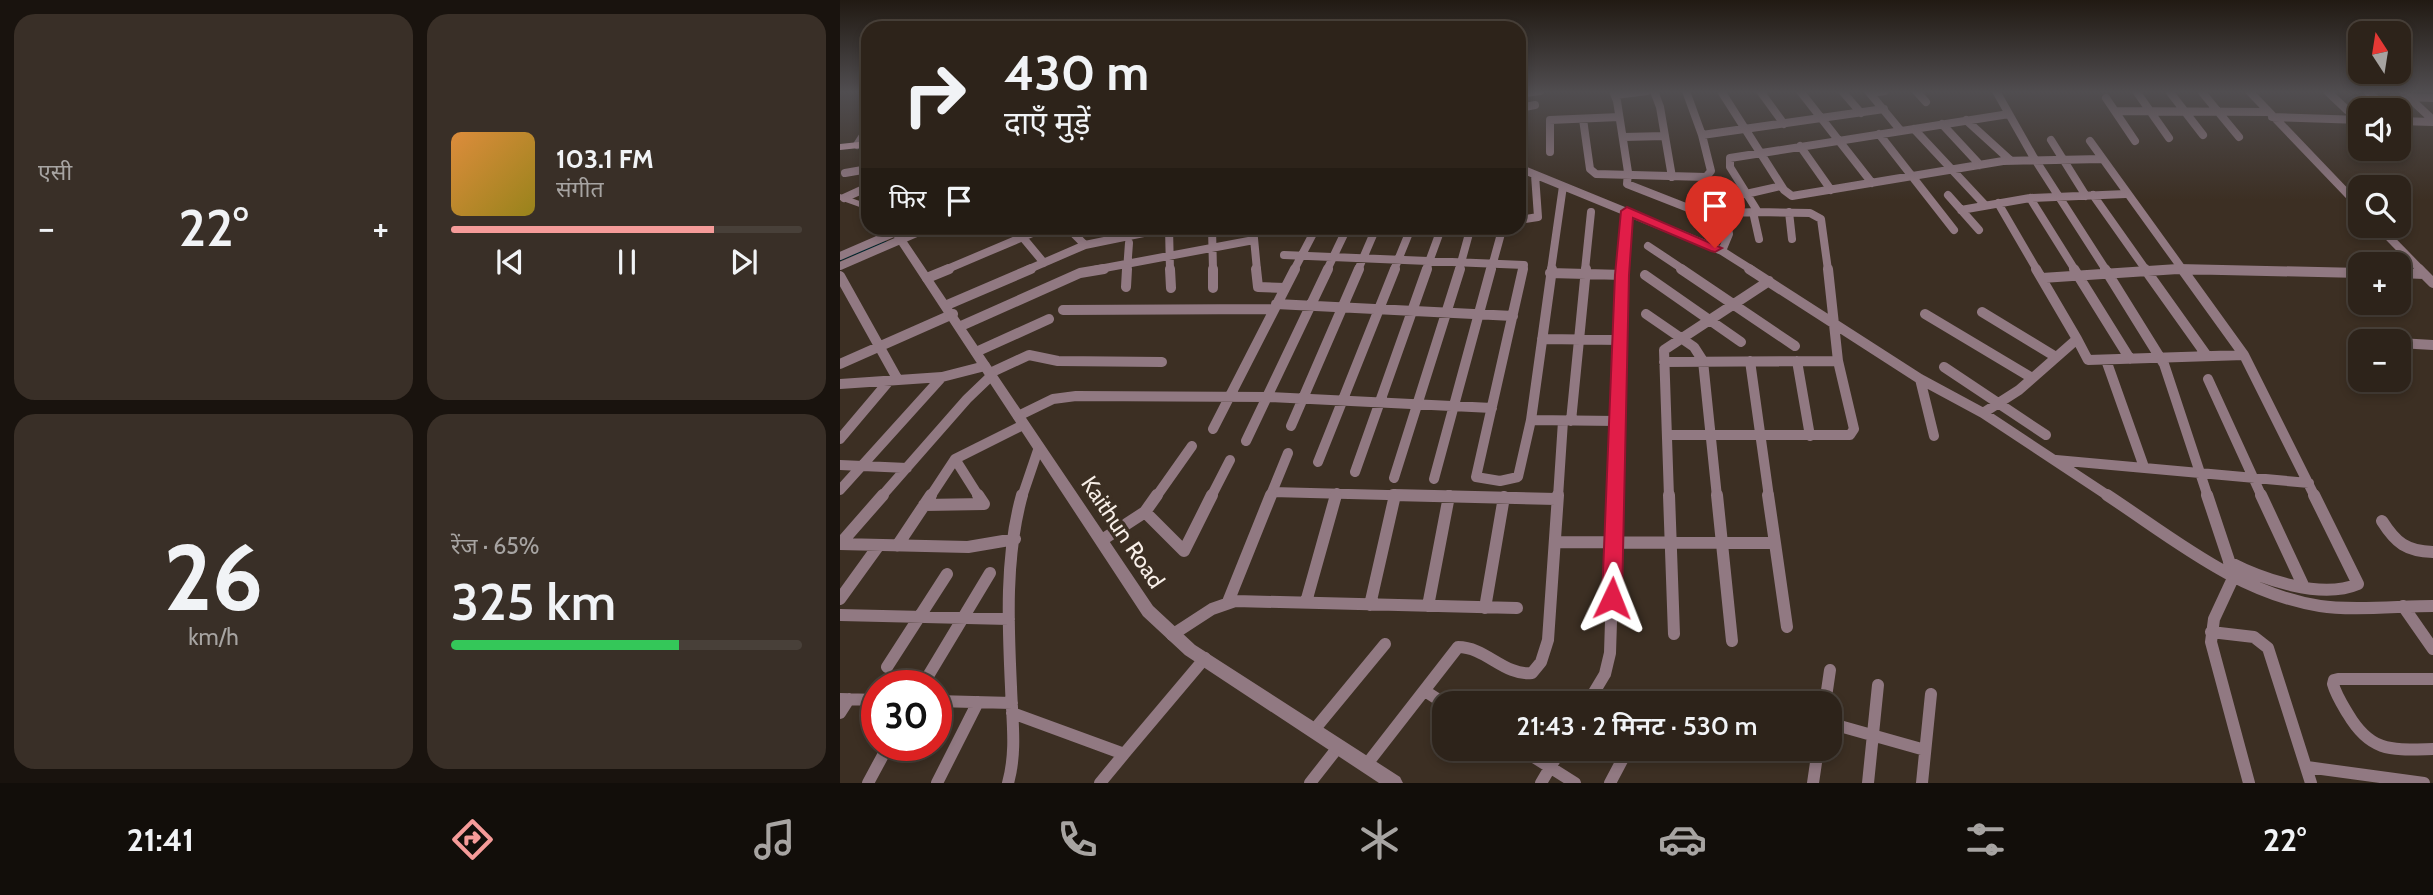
<!DOCTYPE html>
<html lang="hi">
<meta charset="utf-8">
<style>
body{margin:0;font-family:Cabin,"Noto Sans Devanagari",sans-serif;background:#392f27;color:#f1f3f6;height:100vh;display:flex;flex-direction:column;font-size:26px;white-space:nowrap}
*{box-sizing:border-box;margin:0}
p{font-size:23px;color:#a7a4a2}
.icon{flex:none;width:38px;height:38px;fill:none;stroke:currentColor;stroke-width:2;stroke-linecap:round;stroke-linejoin:round}
.map{position:relative;flex:1;overflow:hidden}
.sheet{display:flex;flex-direction:column;gap:14px;padding:14px;background:#19130e;width:840px}
.sheet>*{flex:none}
.top-card{position:absolute;left:21px;top:21px;width:665px;height:214px;border-radius:21px;box-shadow:0 4px 10px #0003,0 0 0 2px #484039;background:#2d231a;color:#f1f3f6;overflow:hidden}
.needle{width:46px;rotate:348deg}
.tools{position:absolute;left:1508px;top:21px;display:grid;gap:14px}
.tools a{display:grid;place-items:center;width:63px;height:63px;border-radius:14px;background:#2d231a;box-shadow:0 4px 10px #0003,0 0 0 2px #484039;font-size:35px}
.speed{position:absolute;left:21px;top:670px;display:flex;gap:14px;font-size:35px;font-weight:700;text-align:center}
.speed>*{display:grid;place-content:center;width:91px;height:91px;border-radius:50%;background:#2d231a;box-shadow:0 4px 10px #0003,0 0 0 2px #484039;line-height:1}
.speed .limit{border:10px solid #d22;background:#fff;color:#111}
.pin{position:absolute;display:grid;place-items:center;width:60px;height:60px;color:#fff;margin:-72px -30px;border-radius:50% 50% 50% 0;rotate:-45deg;box-shadow:0 0 7px #0007}
.pin .icon{rotate:45deg}
.me{position:absolute;width:77px;margin:-38px;rotate:2deg;stroke-linejoin:round;filter:drop-shadow(0 0 5px #0008)}
.turn{display:flex;align-items:center;gap:24px;height:147px;padding:0 28px;font-size:32px}
.turn .icon{width:91px;height:91px;stroke-width:2.5}
.turn b{display:block;font-size:49px;line-height:60px}
.then{display:flex;align-items:center;height:66px;padding:0 28px;background:#0003;gap:14px;font-size:26px}
.big{font-size:52px;font-weight:600;line-height:1.1}
.sheet .tile{flex:1;display:flex;flex-direction:column;justify-content:center;gap:10px;min-width:0;padding:0 24px;border-radius:21px;background:#392f27}
.sheet .dial{align-items:center;gap:0}
.dial b{font-size:91px;line-height:1}
.song{display:flex;align-items:center;gap:21px}
.cover{width:84px;height:84px;border-radius:10px;background:linear-gradient(135deg,hsl(30 70% 55%),hsl(50 70% 35%))}
.played{height:7px;border-radius:4px;background:linear-gradient(90deg,#f59b99 75%,#484039 75%)}
.keys{display:flex;justify-content:space-around;direction:ltr}
.heat{display:flex;justify-content:space-between;align-items:center;font-size:38px;direction:ltr}
.charge{height:10px;border-radius:5px;background:linear-gradient(90deg,#34c759 65%,#484039 0)}
.sheet .tiles{flex:1;display:grid;gap:14px;grid-template-columns:repeat(2,1fr)}
.trip{position:absolute;left:592px;top:691px;width:410px;height:70px;border-radius:21px;background:#2d231a;box-shadow:0 4px 10px #0003,0 0 0 2px #484039;font-weight:600;line-height:70px;text-align:center}
.dock{display:flex;height:112px;justify-content:space-around;align-items:center;background:#120e0a;color:#a7a4a2}
.dock .icon{width:49px;height:49px}
.dock .on{color:#f59b99}
.dock b{font-size:32px;color:#f1f3f6}
main{display:flex;flex:1;min-height:0}
.map>svg:first-child{display:block}
.lines{fill:none;stroke-linecap:round;stroke-linejoin:round}
.stream{stroke:#00262e;stroke-width:2}
.minor-far2{stroke:#917982;stroke-width:8}
.minor-far1{stroke:#917982;stroke-width:10}
.minor{stroke:#917982;stroke-width:12}
.tertiary{fill:#917982;fill-rule:evenodd}
.secondary{fill:#c8a1b0;fill-rule:evenodd}
.route{fill:#e11d48;stroke:#92132f;stroke-width:2}
.labels{text-anchor:middle;dominant-baseline:central;stroke-width:7;stroke-linejoin:round;paint-order:stroke}
.street-label{font-size:23px;fill:#f8efe8;stroke:#3c2f23}
</style>
<main>
<section class="sheet">
<div class="tiles">
<div class="tile"><p>एसी</p>
<div class="heat"><a>−</a><b class="big">22°</b><a>+</a></div>
</div>
<div class="tile">
<div class="song"><i class="cover"></i><div><b>103.1 FM</b><p>संगीत</p></div></div>
<div class="played"></div>
<div class="keys"><svg class="icon" aria-label="previous" viewBox="0 0 24 24"><path d="M18 5L8 12l10 7zM5 5v14"/></svg><svg class="icon" aria-label="pause" viewBox="0 0 24 24"><path d="M8 5v14M16 5v14"/></svg><svg class="icon" aria-label="next" viewBox="0 0 24 24"><path d="M6 5l10 7-10 7zM19 5v14"/></svg></div>
</div>
<div class="tile dial"><b>26</b><p>km/h</p></div>
<div class="tile"><p>रेंज · 65%</p><b class="big">325 km</b><div class="charge"></div></div>
</div>
</section>
<div class="map">
<svg width="1593" height="783" viewBox="0 0 1593 783">
<rect width="100%" height="100%" fill="#3c2f23"/>
<g class="lines">
<path class="stream" d="M 0,260 L 46,242"/>
<path class="minor-far2" d="M 773,91 L 777,101 L 788,172 L 787,184 L 889,224
M 814,91 L 820,107 L 832,177
M 881,91 L 944,190 L 952,196 L 1163,161 L 1261,159
M 920,91 L 944,124
M 960,91 L 1032,183
M 1002,91 L 1021,113
M 1028,91 L 1061,131
M 1076,91 L 1086,102
M 1156,91 L 1194,158 L 1266,270
M 1296,91 L 1329,138
M 1329,91 L 1363,135
M 1361,91 L 1399,137
M 1409,91 L 1521,208
M 1487,91 L 1507,110
M 1527,91 L 1548,110
M 1562,91 L 1593,120
M 1030,93 L 1045,91
M 679,94 L 700,91
M 776,95 L 807,91
M 1569,97 L 1593,98
M 1266,98 L 1295,141
M 679,108 L 695,105
M 1275,111 L 1428,112
M 1432,117 L 1521,120
M 743,119 L 750,169 L 756,174 L 866,177 L 871,171 L 862,135 L 846,91
M 1126,120 L 1170,160
M 1559,121 L 1593,122
M 1102,124 L 1140,165
M 1074,129 L 1145,205
M 1039,134 L 1114,230
M 862,135 L 1044,109
M 783,137 L 825,136
M 1211,140 L 1246,196
M 1250,141 L 1343,270
M 17,145 L 28,128
M 960,146 L 991,190
M 710,152 L 710,120 L 779,117
M 679,168 L 882,251 L 912,270
M 5,173 L 28,169
M 863,178 L 869,192 L 874,196 L 906,194 L 941,186
M 881,192 L 889,234 L 882,251
M 1108,195 L 1139,230
M 1253,195 L 1306,270
M 4,198 L 28,187
M 1190,198 L 1235,270
M 1158,203 L 1197,270
M 1121,210 L 1190,198 L 1286,194
M 913,212 L 919,239
M 949,212 L 952,239
M 886,213 L 918,212
M 679,220 L 698,217 L 695,175
M 1538,226 L 1581,270
M 175,228 L 204,263
M 228,228 L 245,245
M 329,228 L 330,270
M 372,228 L 373,270
M 413,228 L 417,270
M 454,228 L 455,232
M 808,246 L 844,270
M 444,255 L 684,265 L 683,270
M 0,256 L 65,228
M 0,266 L 88,228
M 105,270 L 204,228
M 187,270 L 245,245 L 328,228
M 254,270 L 414,240
M 287,270 L 289,243
M 454,270 L 476,228
M 487,270 L 507,228
M 518,270 L 536,228
M 554,270 L 571,228
M 586,270 L 601,229
M 619,270 L 630,230
M 651,270 L 662,230
M 711,270 L 723,186
M 745,270 L 751,212
M 783,270 L 787,211
M 988,270 L 981,219 L 970,213 L 918,212 L 890,167 L 890,158 L 1169,114
M 1319,270 L 1397,270"/>
<path class="minor-far1" d="M 330,269 L 331,288
M 373,269 L 373,288
M 416,269 L 418,287 L 445,288
M 683,269 L 636,477 L 660,481 L 678,477 L 691,420
M 712,269 L 691,420 L 777,421
M 841,269 L 955,346
M 909,269 L 1080,379 L 1143,413 L 1270,497
M 1234,269 L 1290,359
M 1265,269 L 1324,364 L 1368,497
M 1305,269 L 1367,356
M 1342,269 L 1404,355
M 1579,269 L 1593,283
M 710,273 L 783,275
M 1559,273 L 1584,274
M 805,275 L 901,342
M 0,276 L 58,380
M 87,278 L 109,269
M 1202,278 L 1338,269 L 1521,273
M 286,287 L 287,269
M 436,304 L 673,316
M 107,305 L 191,269
M 223,310 L 434,309
M 1142,312 L 1216,357
M 806,314 L 854,347 L 863,361 L 877,497
M 1085,314 L 1192,378
M 121,326 L 240,273 L 264,269
M 702,339 L 781,340
M 1237,339 L 1248,360 L 1404,355 L 1475,497
M 1559,343 L 1593,345
M 136,352 L 209,319
M 1266,360 L 1304,467
M 910,361 L 929,497
M 957,361 L 970,436
M 824,362 L 998,361
M 0,364 L 113,314
M 1104,367 L 1206,435
M 150,373 L 189,355 L 218,361 L 322,362
M 1080,379 L 1094,436
M 1368,379 L 1422,497
M 0,384 L 102,377 L 145,366
M 1143,413 L 1179,390 L 1237,339 L 1196,269
M 178,416 L 213,399 L 236,396 L 428,397 L 652,408
M 731,421 L 746,269
M 451,426 L 519,269
M 373,429 L 455,269
M 827,435 L 1010,435 L 1014,429 L 998,361 L 988,269
M 0,439 L 49,381
M 406,441 L 488,269
M 115,459 L 139,497
M 1216,460 L 1469,483
M 478,462 L 555,269
M 0,465 L 67,468
M 515,472 L 587,269
M 554,478 L 620,269
M 594,479 L 651,269
M 0,490 L 102,377
M 432,492 L 624,497
M 41,497 L 127,399 L 151,376
M 90,497 L 115,459 L 183,425
M 182,497 L 199,447
M 316,497 L 352,446
M 371,497 L 390,460
M 430,497 L 448,453
M 496,497 L 497,493
M 718,497 L 723,421
M 775,497 L 783,269
M 829,497 L 824,350 L 929,281"/>
<path class="minor" d="M 553,495 L 716,499
M 829,495 L 834,634
M 877,495 L 892,641
M 928,495 L 935,543
M 1267,495 C 1334,539 1398,593 1480,606 C 1511,611 1560,606 1593,606
M 1367,495 L 1394,576 L 1374,619 L 1371,642 L 1409,783
M 1421,495 L 1463,585
M 84,505 L 144,504 L 138,495
M 305,512 L 344,551 L 372,495
M 1542,521 C 1556,543 1566,551 1593,552
M 262,540 L 305,512 L 317,495
M 715,542 L 935,543 L 947,627
M 0,544 L 43,495
M 0,544 L 128,547 L 175,539
M 57,546 L 91,495
M 1389,562 C 1422,579 1481,600 1518,584 L 1474,495
M 0,599 L 39,545
M 388,602 L 431,495
M 466,602 L 496,495
M 530,605 L 555,495
M 588,606 L 609,496
M 1563,606 L 1593,649
M 645,608 L 664,497
M 0,615 L 169,619
M 1371,632 L 1414,637 L 1428,648 L 1471,783
M 332,635 L 372,609 L 395,601 L 677,608
M 47,667 L 107,574
M 1593,679 L 1498,679 L 1494,680 L 1493,684 C 1496,695 1502,704 1508,714 C 1531,753 1552,750 1593,749
M 82,686 L 150,573
M 585,691 L 605,704
M 0,699 L 37,700
M 96,701 L 172,703
M 747,704 L 765,674 L 770,653 L 775,495
M 985,704 L 990,670
M 0,713 L 9,699
M 172,713 L 284,754 L 365,658
M 989,723 L 1085,750
M 474,730 L 545,644
M 681,749 L 735,783
M 527,764 L 618,647 C 646,647 664,676 692,673 L 701,662 L 708,640 L 718,495
M 1467,767 L 1584,783
M 28,783 L 48,746
M 97,783 L 138,702
M 168,783 C 177,751 172,720 171,687 C 168,624 165,556 182,495
M 260,783 L 284,754
M 470,783 L 499,746
M 701,783 L 721,749
M 770,783 L 788,749
M 973,783 L 978,749
M 1028,783 L 1038,685
M 1082,783 L 1091,694"/>
<path class="tertiary" d="M 0,194 L 28,204 L 28,210 L 0,200 Z
M 48,228 L 58,228 L 313,606 L 355,645 L 560,777 L 563,783 L 539,783 L 345,655 L 303,616 Z"/>
<path class="secondary" d="M 28,141 L 28,147 L 0,150 L 0,144 Z"/>
</g>
<linearGradient id="sky" x2="0" y2="1"><stop stop-color="#211a13"/><stop offset="0.46" stop-color="#504d50"/><stop offset="1" stop-color="#504d50" stop-opacity="0"/></linearGradient>
<rect width="1593" height="200" fill="url(#sky)"/>
<path class="route" d="M 787,207 L 882,248 L 875,252 L 871,251 L 793,218 L 789,275 L 782,598 L 779,604 L 772,607 L 765,604 L 762,598 L 775,275 L 781,211 Z"/>
<g class="labels">
<g class="street-label">
<text transform="translate(283 532) rotate(56)">Kaithun Road</text>
</g>
</g>
</svg>
<div class="tools">
<a><svg class="needle" viewBox="-14 -14 28 28"><path d="M0-13l5 13h-10z" fill="#e53935"/><path d="M0 13l5-13h-10z" fill="#a7a4a2"/></svg></a>
<a><svg class="icon" aria-label="sound" viewBox="0 0 24 24"><path d="M4 9h4l5-4v14l-5-4H4zM17 9q2 3 0 6"/></svg></a>
<a><svg class="icon" aria-label="search" viewBox="0 0 24 24"><circle cx="10" cy="10" r="6"/><path d="M15 15l6 6"/></svg></a>
<a>+</a>
<a>−</a>
</div>
<div class="speed"><div class="limit">30</div></div>
<div class="pin" style="left:875px;top:248px;background:#d93025"><svg class="icon" aria-label="arrive" viewBox="0 0 24 24"><path d="M6 21V4h12l-3 4 3 4H6"/></svg></div>
<svg class="me" style="left:772px;top:598px" viewBox="-20 -20 40 40"><path d="M0-17L14 15 0 8-14 15z" fill="#e11d48" stroke="#fff" stroke-width="4"/></svg>
<div class="trip">21:43 · 2 मिनट · 530 m</div>
<div class="top-card">
<div class="turn"><svg class="icon" aria-label="right" viewBox="0 0 24 24"><path d="M7 20v-9h11M14 6l5 5-5 5"/></svg><div><b>430 m</b>दाएँ मुड़ें</div></div>
<div class="then">फिर<svg class="icon" aria-label="arrive" viewBox="0 0 24 24"><path d="M6 21V4h12l-3 4 3 4H6"/></svg></div>
</div>
</div>
</main>
<nav class="dock">
<b>21:41</b>
<svg class="icon on" aria-label="directions" viewBox="0 0 24 24"><path d="M12 3l9 9-9 9-9-9zM9 14v-3h6M13 9l2 2-2 2"/></svg>
<svg class="icon" aria-label="music" viewBox="0 0 24 24"><path d="M9 18V5l10-2v13"/><circle cx="6" cy="18" r="3"/><circle cx="16" cy="16" r="3"/></svg>
<svg class="icon" aria-label="phone" viewBox="0 0 24 24"><path d="M5 4h4l2 5-3 2q2 4 5 5l2-3 5 2v4C11 20 4 13 5 4z"/></svg>
<svg class="icon" aria-label="climate" viewBox="0 0 24 24"><path d="M12 3v18M4 7l16 10M4 17L20 7"/></svg>
<svg class="icon" aria-label="car" viewBox="0 0 24 24"><path d="M5 17H2v-5l4-1 3-4h7l3 4 3 1v5h-3M9 17h6M6 11h13"/><circle cx="7" cy="17" r="2"/><circle cx="17" cy="17" r="2"/></svg>
<svg class="icon" aria-label="filters" viewBox="0 0 24 24"><path d="M4 7h16M4 17h16"/><circle cx="9" cy="7" r="2"/><circle cx="15" cy="17" r="2"/></svg>
<b>22°</b>
</nav>
